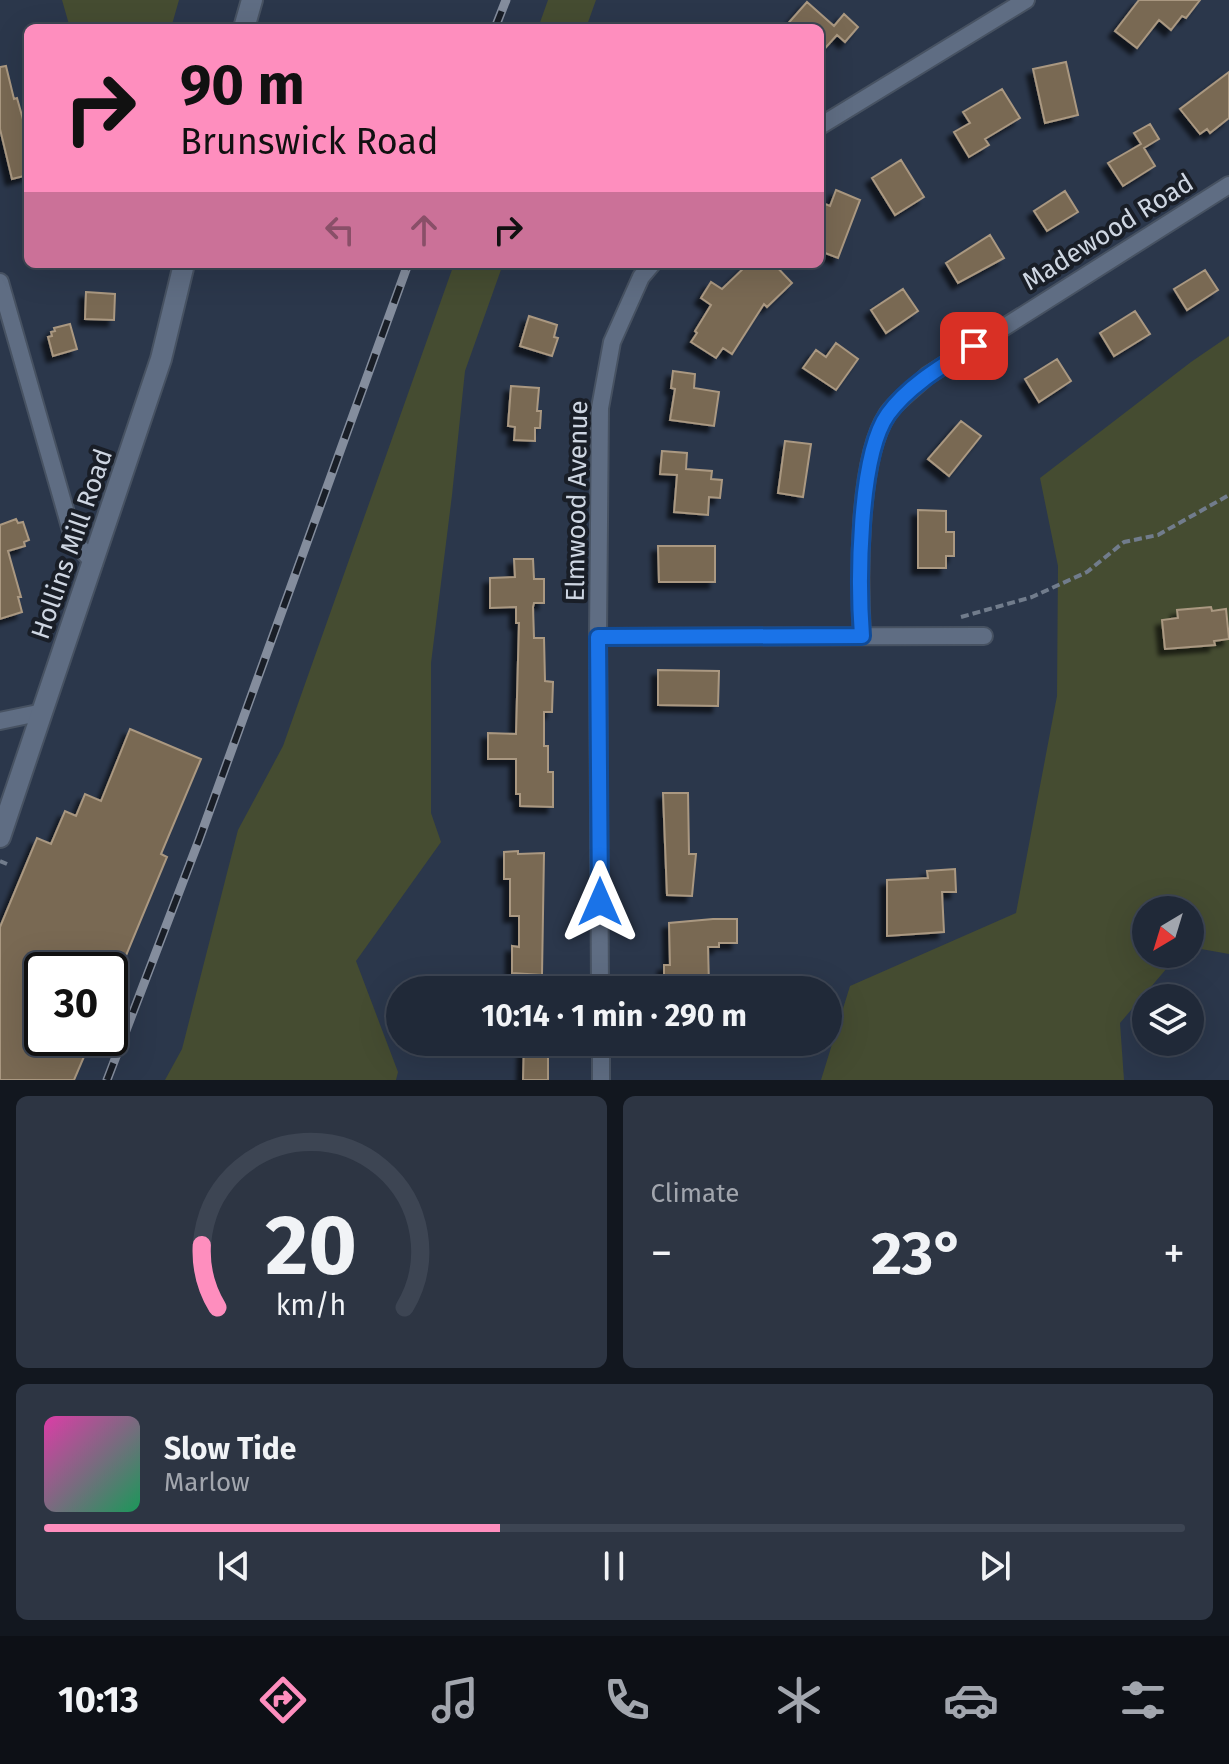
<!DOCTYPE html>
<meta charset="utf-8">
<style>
body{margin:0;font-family:"Fira Sans",sans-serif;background:#2d3543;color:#f1f3f6;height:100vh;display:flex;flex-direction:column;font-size:30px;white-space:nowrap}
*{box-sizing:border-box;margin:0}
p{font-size:26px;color:#a2a6ae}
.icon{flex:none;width:44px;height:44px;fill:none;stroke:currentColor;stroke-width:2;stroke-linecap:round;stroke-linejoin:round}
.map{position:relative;height:1080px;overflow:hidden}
.sheet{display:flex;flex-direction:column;gap:16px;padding:16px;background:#12171f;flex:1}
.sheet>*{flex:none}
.top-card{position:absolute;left:24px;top:24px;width:800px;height:244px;border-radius:12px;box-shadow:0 8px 32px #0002,0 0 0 2px #3d4553;background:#fe8ebe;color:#111;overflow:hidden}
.needle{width:52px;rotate:218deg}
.fabs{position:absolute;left:1132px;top:896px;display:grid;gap:16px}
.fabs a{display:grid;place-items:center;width:72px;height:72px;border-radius:50%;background:#202938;box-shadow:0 8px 32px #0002,0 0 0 2px #3d4553;font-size:40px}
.speed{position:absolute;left:24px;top:952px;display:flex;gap:16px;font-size:40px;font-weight:700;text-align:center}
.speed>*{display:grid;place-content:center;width:104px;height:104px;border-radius:50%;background:#202938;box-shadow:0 8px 32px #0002,0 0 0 2px #3d4553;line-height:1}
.speed .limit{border:4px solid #111;border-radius:12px;background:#fff;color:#111}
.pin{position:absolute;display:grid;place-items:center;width:68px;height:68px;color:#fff;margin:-34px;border-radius:16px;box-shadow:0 4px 12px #0006}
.me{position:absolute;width:88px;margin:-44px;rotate:0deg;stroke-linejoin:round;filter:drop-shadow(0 0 6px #0008)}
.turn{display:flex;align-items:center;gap:28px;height:168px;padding:0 24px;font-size:36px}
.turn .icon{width:104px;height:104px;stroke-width:2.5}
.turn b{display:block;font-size:56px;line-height:68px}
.lanes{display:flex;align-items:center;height:76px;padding:0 24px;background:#0003;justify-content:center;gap:40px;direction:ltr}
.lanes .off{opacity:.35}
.big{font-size:60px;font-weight:700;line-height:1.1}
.sheet .widget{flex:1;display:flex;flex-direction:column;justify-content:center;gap:12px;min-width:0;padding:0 28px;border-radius:12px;background:#2d3543}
.sheet .dial{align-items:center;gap:0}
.dial svg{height:208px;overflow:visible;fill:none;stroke:#3d4553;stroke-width:7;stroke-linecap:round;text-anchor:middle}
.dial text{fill:#f1f3f6;stroke:none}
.song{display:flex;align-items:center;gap:24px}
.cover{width:96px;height:96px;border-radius:12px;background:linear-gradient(135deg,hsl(320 70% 55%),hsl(150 70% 35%))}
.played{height:8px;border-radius:4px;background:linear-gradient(90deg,#fe8ebe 40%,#3d4553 40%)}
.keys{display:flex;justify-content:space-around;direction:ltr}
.heat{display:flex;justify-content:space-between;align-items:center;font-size:44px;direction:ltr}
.sheet .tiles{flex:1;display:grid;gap:16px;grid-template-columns:1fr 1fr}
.widget:last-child{grid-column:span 2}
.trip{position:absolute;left:386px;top:976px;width:456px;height:80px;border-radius:40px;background:#202938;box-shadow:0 8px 32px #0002,0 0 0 2px #3d4553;font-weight:700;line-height:80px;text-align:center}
.tab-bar{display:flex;height:128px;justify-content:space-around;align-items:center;background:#0d1016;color:#a2a6ae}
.tab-bar .icon{width:56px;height:56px}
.tab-bar .current{color:#fe8ebe}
.tab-bar b{font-size:36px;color:#f1f3f6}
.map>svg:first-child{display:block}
.green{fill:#454c31}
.building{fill:#796953;stroke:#aa9881;stroke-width:2;filter:url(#shadow)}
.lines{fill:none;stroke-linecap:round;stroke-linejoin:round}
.minor-casing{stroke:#475262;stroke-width:20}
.tertiary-casing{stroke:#475262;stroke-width:24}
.path{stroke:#717c8c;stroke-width:4;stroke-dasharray:8 4;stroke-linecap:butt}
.minor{stroke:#5f6d83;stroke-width:16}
.tertiary{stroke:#5f6d83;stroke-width:20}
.rail-casing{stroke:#848d9d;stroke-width:9}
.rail{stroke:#191e27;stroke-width:6;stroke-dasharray:18;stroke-linecap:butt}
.route-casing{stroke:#114b97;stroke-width:20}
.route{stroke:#1a73e8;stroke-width:14}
.labels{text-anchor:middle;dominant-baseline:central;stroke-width:8;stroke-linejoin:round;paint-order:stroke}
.street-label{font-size:26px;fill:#ced6e2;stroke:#191e27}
</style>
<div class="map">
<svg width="1229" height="1080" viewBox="0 0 1229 1080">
<defs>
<filter id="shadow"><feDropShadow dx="-6" dy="6" stdDeviation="2" flood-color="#0009"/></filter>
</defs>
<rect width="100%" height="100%" fill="#2b374b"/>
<path class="green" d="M 62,0 L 179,0 L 171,28 L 70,28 Z
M 548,0 L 596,0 L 586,28 L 538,28 Z
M 454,264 L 503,264 L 465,371 L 452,495 L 431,663 L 431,813 L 441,842 L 356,961 L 398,1072 L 396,1080 L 165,1080 L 182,1049 L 238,830 L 283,746 Z
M 1229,336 L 1229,954 L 1190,947 L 1190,910 L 1146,910 L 1146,954 L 1179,954 L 1120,1023 L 1124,1080 L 821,1080 L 850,986 L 1016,913 L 1057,696 L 1058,566 L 1040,478 L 1191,362 Z"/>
<path class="building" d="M 1139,0 L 1200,0 L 1186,18 L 1182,16 L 1171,30 L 1159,20 L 1137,48 L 1115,31 Z
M 807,2 L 834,26 L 844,14 L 858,27 L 845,42 L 837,35 L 820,54 L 820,28 L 784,28 Z
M 1066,62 L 1078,115 L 1045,123 L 1033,69 Z
M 6,66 L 14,99 L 17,98 L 28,137 L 28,175 L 12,179 L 0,129 L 0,67 Z
M 1229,72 L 1229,118 L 1210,133 L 1207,129 L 1200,134 L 1180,109 Z
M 1002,89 L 1020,118 L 985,139 L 989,145 L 969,157 L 954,132 L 970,123 L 963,112 Z
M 1150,124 L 1159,139 L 1144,148 L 1155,166 L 1123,186 L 1108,163 L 1141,144 L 1134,133 Z
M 901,160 L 924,197 L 895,215 L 872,178 Z
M 836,190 L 860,200 L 838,258 L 820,251 L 820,202 L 830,206 Z
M 1065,191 L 1078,212 L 1047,231 L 1034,211 Z
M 990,235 L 1004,258 L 958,283 L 946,263 Z
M 748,264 L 774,264 L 792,283 L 767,307 L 764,304 L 732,354 L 723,348 L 716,358 L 691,342 L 697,333 L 695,331 L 711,305 L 701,298 L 711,282 L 722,289 Z
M 1205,270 L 1218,290 L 1187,310 L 1174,289 Z
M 903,289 L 918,311 L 886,333 L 871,310 Z
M 86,292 L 115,294 L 114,320 L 85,319 Z
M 1135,311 L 1150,334 L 1114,356 L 1100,333 Z
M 529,316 L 557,325 L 554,337 L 558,338 L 552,356 L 520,346 Z
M 70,324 L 77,349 L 53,356 L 48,337 L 52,336 L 51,332 L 55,331 L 54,328 Z
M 836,343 L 858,359 L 836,390 L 803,368 L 816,350 L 826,357 Z
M 1057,359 L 1071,381 L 1039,402 L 1025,379 Z
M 673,371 L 695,374 L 694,388 L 719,392 L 714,426 L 670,420 L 675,389 L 671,388 Z
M 511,386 L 539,388 L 537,411 L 541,411 L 540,428 L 535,428 L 535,441 L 514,440 L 515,427 L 508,426 Z
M 961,421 L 981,436 L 949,476 L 928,459 Z
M 785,441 L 811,444 L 803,497 L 778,493 Z
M 662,451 L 687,453 L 686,469 L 712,471 L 711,479 L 722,480 L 720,498 L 709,497 L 708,515 L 674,512 L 677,475 L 660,474 Z
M 918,510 L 946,511 L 946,532 L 954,532 L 954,556 L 946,556 L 946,568 L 918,568 Z
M 16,519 L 18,523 L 23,522 L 29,540 L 24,542 L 25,546 L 8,551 L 21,597 L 18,597 L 22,612 L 0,619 L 0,525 Z
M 658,546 L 715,546 L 715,582 L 659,582 Z
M 514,559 L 533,559 L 534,579 L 544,579 L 544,603 L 534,603 L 533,607 L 534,638 L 544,638 L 545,681 L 553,682 L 552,712 L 544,712 L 544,746 L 548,746 L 548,772 L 553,772 L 553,807 L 520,806 L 520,794 L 516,794 L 516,759 L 488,759 L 488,733 L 516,734 L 519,623 L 516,623 L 516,607 L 490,608 L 490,578 L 515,577 Z
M 1211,607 L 1212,611 L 1226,609 L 1229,639 L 1214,641 L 1215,645 L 1165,649 L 1162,620 L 1178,618 L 1177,610 Z
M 658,670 L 719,671 L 718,706 L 658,705 Z
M 130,729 L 201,759 L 161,854 L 167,857 L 120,970 L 42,970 L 42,1038 L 92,1038 L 74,1080 L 0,1080 L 0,927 L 37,838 L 51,844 L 65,811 L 76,816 L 85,794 L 101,801 Z
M 663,793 L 688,793 L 689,854 L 696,854 L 692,896 L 667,895 Z
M 518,851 L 518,854 L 544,853 L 542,975 L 512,973 L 512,946 L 519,947 L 519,916 L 510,916 L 510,879 L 504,879 L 504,852 Z
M 955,869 L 956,892 L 942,892 L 944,932 L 887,936 L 887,880 L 928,878 L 927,871 Z
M 713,919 L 737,919 L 737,943 L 719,943 L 719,947 L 708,947 L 709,985 L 704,985 L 704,989 L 664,989 L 664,965 L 670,965 L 669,923 Z
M 524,1042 L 544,1042 L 544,1050 L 548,1050 L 548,1080 L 523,1080 Z"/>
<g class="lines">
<g class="minor-casing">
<path id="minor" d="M 820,126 L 1026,0
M 0,282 L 74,541 L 94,563
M 862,636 C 859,582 857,461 887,415 C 896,401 915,388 927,376 L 1229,185
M 598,637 L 984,636
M 0,721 L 43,712
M 600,990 L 598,637 L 600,408 L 612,342 L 641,277 L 652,264
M 601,1042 L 601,1080"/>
</g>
<g class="tertiary-casing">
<path id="tertiary" d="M 244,28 L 252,0
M 0,837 L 161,359 L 184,264"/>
</g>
<path class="path" d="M 961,617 L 1032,597 L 1087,572 L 1124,542 L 1158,535 L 1229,495
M 0,861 L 7,864"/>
<use href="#minor" class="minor"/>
<use href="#tertiary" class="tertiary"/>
<g class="rail-casing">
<path id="rail" d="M 495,28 L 506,0
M 107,1080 L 199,840 L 408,264"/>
</g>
<use href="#rail" class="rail"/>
</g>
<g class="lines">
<g class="route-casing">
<path id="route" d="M 600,902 L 598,637 L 862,636 C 858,585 858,456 888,414 C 909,385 944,365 974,346"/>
</g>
<use href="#route" class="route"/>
</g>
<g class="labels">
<g class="street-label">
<text transform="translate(1108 232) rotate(-32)">Madewood Road</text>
<text transform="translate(577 501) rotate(-89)">Elmwood Avenue</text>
<text transform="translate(72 544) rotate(-71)">Hollins Mill Road</text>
</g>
</g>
</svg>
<div class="fabs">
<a><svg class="needle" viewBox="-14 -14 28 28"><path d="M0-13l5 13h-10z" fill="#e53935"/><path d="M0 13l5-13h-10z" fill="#a2a6ae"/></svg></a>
<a><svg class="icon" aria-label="layers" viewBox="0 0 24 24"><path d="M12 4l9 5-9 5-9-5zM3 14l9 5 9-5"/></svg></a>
</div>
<div class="speed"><div class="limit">30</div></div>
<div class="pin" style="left:974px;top:346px;background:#d93025"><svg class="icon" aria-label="arrive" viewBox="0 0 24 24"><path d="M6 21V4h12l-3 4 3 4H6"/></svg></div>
<svg class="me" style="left:600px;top:902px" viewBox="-20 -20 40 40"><path d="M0-17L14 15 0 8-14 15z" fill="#1a73e8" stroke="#fff" stroke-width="4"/></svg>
<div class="trip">10:14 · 1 min · 290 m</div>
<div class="top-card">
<div class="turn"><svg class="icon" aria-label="right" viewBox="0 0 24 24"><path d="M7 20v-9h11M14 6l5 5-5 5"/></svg><div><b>90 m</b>Brunswick Road</div></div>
<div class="lanes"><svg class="icon off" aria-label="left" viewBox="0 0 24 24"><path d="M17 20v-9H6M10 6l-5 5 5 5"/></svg><svg class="icon off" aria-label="ahead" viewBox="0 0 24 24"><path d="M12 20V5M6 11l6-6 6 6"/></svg><svg class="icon" aria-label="right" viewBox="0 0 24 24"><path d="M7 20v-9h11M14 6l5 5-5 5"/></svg></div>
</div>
</div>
<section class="sheet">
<div class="tiles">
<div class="widget dial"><svg viewBox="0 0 100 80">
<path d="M14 69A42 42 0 1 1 86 69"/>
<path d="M14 69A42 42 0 0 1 8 45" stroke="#fe8ebe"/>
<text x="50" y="56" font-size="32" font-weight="700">20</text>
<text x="50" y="72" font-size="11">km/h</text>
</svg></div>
<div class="widget"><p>Climate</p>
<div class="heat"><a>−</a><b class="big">23°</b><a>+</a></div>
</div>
<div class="widget">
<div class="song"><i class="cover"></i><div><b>Slow Tide</b><p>Marlow</p></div></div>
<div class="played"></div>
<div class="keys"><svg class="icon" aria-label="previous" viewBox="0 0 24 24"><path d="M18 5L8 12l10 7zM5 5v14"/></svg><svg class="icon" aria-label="pause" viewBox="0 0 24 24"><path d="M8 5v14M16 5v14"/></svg><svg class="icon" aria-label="next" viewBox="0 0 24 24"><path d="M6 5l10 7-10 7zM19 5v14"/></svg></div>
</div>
</div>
</section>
<nav class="tab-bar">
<b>10:13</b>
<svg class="icon current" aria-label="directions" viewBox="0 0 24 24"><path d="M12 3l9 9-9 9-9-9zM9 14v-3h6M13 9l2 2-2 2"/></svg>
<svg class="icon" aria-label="music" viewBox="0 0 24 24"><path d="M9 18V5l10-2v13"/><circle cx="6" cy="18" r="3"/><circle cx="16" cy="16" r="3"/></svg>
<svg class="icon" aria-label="phone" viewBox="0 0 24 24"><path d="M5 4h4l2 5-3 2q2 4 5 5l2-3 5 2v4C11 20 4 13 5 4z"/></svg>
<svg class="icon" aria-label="climate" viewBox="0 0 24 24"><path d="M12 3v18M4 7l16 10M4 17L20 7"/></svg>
<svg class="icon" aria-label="car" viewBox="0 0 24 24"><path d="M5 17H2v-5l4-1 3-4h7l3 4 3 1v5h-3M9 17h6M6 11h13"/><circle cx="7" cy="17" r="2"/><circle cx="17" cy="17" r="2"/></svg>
<svg class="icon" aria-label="filters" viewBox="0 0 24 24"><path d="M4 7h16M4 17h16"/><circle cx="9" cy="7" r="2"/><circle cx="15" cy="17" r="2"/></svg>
</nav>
